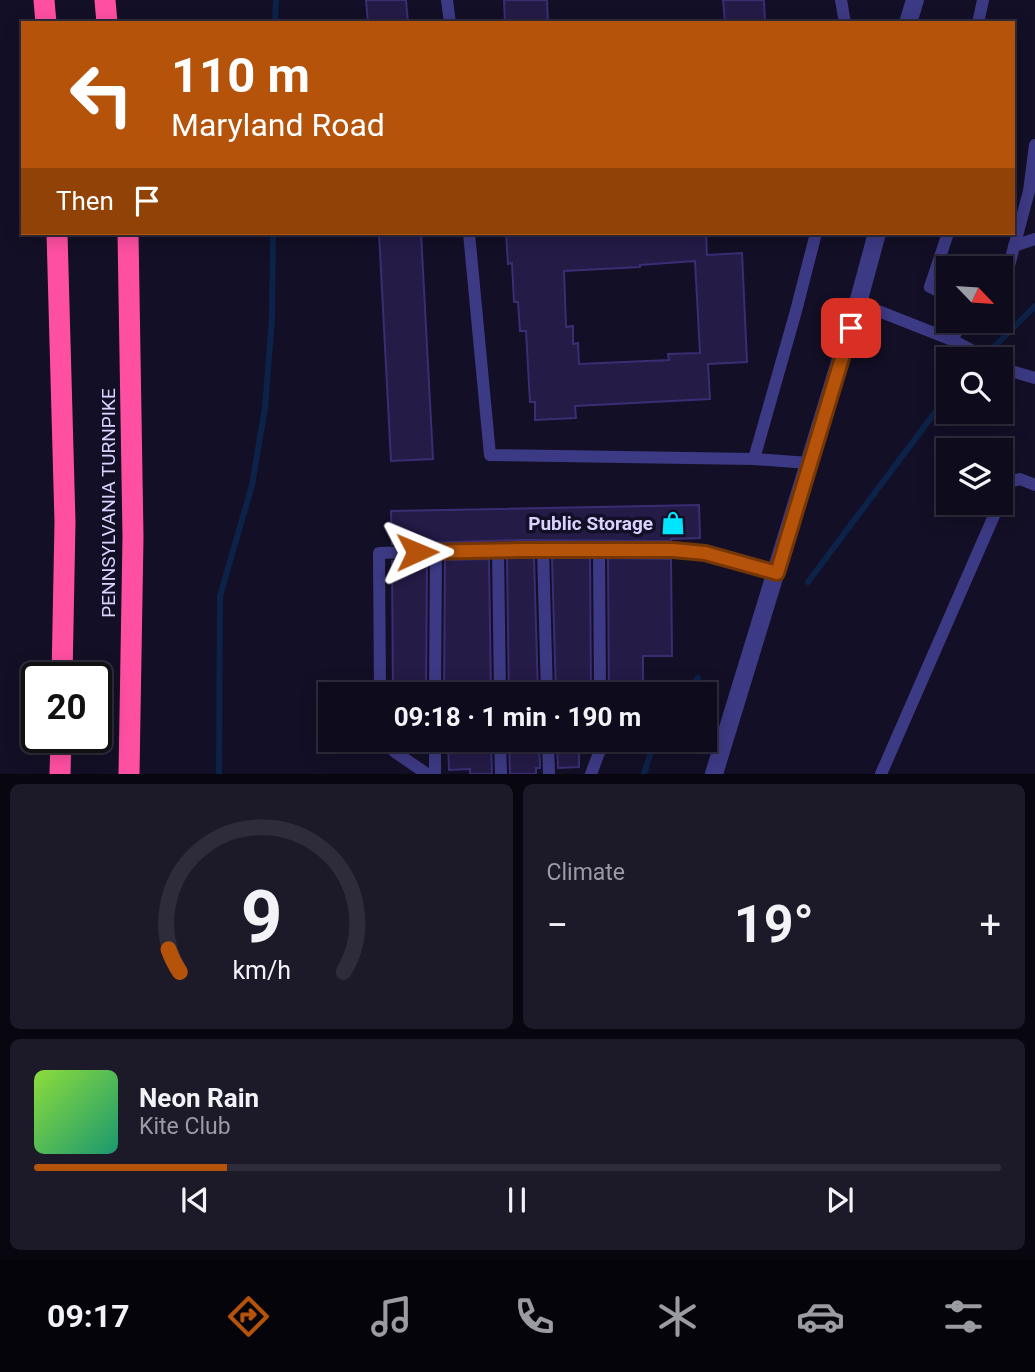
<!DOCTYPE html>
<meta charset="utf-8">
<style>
body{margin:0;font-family:Roboto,sans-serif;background:#1c1929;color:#f1f3f6;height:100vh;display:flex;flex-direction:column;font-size:26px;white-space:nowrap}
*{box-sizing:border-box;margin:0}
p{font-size:23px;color:#9b9ba3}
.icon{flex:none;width:38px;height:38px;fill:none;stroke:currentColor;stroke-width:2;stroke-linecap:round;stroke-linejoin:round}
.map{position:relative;height:774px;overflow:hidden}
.sheet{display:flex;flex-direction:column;gap:10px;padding:10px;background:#08060f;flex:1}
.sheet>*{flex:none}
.banner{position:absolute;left:21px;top:21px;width:994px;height:214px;border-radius:0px;box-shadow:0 4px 18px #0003,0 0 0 2px #2e2b3b;background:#b45309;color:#fff;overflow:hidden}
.needle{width:46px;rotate:115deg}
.tools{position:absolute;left:936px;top:256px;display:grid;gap:14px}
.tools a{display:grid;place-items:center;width:77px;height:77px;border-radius:0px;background:#0e0b1c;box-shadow:0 4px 18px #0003,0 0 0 2px #2e2b3b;font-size:35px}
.speed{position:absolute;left:21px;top:662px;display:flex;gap:14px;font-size:35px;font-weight:700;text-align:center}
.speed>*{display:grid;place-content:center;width:91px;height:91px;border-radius:50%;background:#0e0b1c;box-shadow:0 4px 18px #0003,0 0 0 2px #2e2b3b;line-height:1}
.speed .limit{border:4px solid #111;border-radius:10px;background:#fff;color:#111}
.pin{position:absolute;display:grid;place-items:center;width:60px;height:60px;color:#fff;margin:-30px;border-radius:14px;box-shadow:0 4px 10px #0006}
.me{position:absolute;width:77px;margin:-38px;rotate:89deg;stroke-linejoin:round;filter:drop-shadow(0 0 5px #0008)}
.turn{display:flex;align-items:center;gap:24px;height:147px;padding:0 35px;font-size:32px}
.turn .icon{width:91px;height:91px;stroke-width:2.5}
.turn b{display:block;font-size:49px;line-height:60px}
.then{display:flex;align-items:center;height:66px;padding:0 35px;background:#0003;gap:14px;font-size:26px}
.big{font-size:52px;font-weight:700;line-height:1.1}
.sheet .tile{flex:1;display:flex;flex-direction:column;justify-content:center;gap:10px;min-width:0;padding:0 24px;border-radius:10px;background:#1c1929}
.sheet .dial{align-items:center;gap:0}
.dial svg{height:182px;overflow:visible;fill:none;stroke:#2e2b3b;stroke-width:7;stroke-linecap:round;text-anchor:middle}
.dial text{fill:#f1f3f6;stroke:none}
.song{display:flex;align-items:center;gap:21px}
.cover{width:84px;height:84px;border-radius:10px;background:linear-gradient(135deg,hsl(90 70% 55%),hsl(160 70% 35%))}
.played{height:7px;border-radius:4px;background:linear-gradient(90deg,#b45309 20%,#2e2b3b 20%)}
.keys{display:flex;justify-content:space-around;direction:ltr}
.heat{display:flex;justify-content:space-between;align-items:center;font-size:38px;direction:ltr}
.sheet .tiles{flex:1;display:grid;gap:10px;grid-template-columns:1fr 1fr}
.tile:last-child{grid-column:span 2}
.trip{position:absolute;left:318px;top:682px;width:399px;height:70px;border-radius:0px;background:#0e0b1c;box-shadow:0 4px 18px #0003,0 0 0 2px #2e2b3b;font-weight:700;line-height:70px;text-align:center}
.dock{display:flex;height:112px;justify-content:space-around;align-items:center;background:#06040b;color:#9b9ba3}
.dock .icon{width:49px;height:49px}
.dock .active{color:#b45309}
.dock b{font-size:32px;color:#f1f3f6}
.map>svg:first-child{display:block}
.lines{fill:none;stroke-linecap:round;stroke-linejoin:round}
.stream{stroke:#0c2248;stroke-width:6}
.building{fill:#241b47;stroke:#3b2d73;stroke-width:2;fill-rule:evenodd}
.service{stroke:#3d3a85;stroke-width:12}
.tertiary{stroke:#3d3a85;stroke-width:18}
.motorway{stroke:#ff4fa3;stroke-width:21}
.route-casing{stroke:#753606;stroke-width:18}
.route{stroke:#b45309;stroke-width:12}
.labels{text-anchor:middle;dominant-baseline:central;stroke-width:7;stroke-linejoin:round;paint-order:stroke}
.street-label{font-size:19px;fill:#d9d4ff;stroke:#130f26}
.poi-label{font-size:19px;font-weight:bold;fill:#d9d4ff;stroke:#130f26;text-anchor:end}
</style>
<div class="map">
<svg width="1035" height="774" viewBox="0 0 1035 774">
<rect width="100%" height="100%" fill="#130f26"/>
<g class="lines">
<path class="stream" d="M 275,23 L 276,0
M 984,357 L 1035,306
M 808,582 L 948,395
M 686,695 L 698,678
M 219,774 L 220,596 L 252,485 L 265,408 L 272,318 L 273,233
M 644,774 L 655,740"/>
</g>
<path class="building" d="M 366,0 L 406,0 L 408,23 L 368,23 Z
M 504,0 L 547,0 L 548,23 L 505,23 Z
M 723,0 L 764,0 L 765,23 L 725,23 Z
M 379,233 L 421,233 L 433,459 L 391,461 Z
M 506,233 L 706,233 L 707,255 L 742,253 L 747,362 L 708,364 L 710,399 L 575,406 L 576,418 L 535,420 L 535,402 L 530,402 L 526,331 L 520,331 L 518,302 L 514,302 L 512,263 L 508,264 ZM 695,261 L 700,353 L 668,354 L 669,360 L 579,364 L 578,343 L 573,344 L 573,326 L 566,327 L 564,271 L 640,267 L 640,265 Z
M 699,505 L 700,538 L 671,539 L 671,541 L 521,540 L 392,544 L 391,511 Z
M 507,558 L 534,558 L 538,695 L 509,695 Z
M 552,558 L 590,558 L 591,695 L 556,695 Z
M 608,558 L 671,559 L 672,656 L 643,656 L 643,694 L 609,695 Z
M 489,559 L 491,695 L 444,695 L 445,560 Z
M 427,560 L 426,695 L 393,695 L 392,561 Z
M 448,740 L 491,740 L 492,774 L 470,774 L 470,769 L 449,770 Z
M 509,740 L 539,740 L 540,768 L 536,768 L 536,774 L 510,774 Z
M 557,740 L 579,740 L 579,767 L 558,768 Z"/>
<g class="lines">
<path class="service" d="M 447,0 L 450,23
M 841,0 L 845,23
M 978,23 L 983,0
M 469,233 L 490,455 L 754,459 L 809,463
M 948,233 L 930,287 L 948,296
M 1014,246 L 1035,239
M 1001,289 L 1003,288 L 1029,191 L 1035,145
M 858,303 L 952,340 L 989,359
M 952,340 L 963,320
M 1001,365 L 1011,371 L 1035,378
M 754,459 L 796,311 L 816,233
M 1001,500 L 1010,482 L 1020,479 L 1035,485
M 498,550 L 500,695
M 543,550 L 547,695
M 599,550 L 600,695
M 380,695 L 379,553 L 521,549 L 673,550 L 705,553 L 777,573
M 435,695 L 436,552
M 384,740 L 395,752 L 427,774
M 500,740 L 501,774
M 548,740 L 549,774
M 435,774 L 435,740
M 591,774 L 600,750 L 600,740
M 881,774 L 1000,502"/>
<path class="tertiary" d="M 908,23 L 915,0
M 714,774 L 858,303 L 877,233"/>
<path class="motorway" d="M 44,0 L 46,23
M 105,0 L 107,23
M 57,233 L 65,522 L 62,677
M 128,233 L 133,537 L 129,774
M 60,774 L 61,737"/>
</g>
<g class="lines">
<g class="route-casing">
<path id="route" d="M 417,552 L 521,550 L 673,550 L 705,553 L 777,573 L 851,328"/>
</g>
<use href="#route" class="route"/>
</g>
<defs>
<g id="shop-bare" transform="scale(1.89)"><path d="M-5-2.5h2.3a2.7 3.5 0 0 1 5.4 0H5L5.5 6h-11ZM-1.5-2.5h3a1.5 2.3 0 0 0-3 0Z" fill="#00e5ff" stroke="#130f26" stroke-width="2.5" paint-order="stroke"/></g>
</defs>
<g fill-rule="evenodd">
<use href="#shop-bare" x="673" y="523"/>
</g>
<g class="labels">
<g class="street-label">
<text transform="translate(108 503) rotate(-90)">PENNSYLVANIA TURNPIKE</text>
</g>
<g class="poi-label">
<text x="653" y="523">Public Storage</text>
</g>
</g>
</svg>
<div class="tools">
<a><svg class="needle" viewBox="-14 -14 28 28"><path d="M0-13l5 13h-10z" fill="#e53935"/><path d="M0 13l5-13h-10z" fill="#9b9ba3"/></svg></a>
<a><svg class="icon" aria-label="search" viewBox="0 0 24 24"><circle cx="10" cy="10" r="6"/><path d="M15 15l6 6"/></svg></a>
<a><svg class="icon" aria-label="layers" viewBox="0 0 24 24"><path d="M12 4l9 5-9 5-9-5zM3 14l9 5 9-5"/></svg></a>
</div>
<div class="speed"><div class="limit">20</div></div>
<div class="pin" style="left:851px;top:328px;background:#d93025"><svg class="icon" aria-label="arrive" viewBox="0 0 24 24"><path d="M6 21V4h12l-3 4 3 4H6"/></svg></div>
<svg class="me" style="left:417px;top:552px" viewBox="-20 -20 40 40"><path d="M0-17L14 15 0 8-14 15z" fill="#b45309" stroke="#fff" stroke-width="4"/></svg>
<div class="trip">09:18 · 1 min · 190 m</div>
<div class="banner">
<div class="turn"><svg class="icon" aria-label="left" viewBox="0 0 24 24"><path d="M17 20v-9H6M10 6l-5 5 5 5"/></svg><div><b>110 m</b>Maryland Road</div></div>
<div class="then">Then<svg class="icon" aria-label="arrive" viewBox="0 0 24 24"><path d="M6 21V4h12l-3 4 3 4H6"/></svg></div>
</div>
</div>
<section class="sheet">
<div class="tiles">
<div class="tile dial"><svg viewBox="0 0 100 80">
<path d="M14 69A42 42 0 1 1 86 69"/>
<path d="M14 69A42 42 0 0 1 9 59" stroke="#b45309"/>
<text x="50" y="56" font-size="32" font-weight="700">9</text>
<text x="50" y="72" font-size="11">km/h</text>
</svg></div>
<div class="tile"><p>Climate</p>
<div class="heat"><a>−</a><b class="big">19°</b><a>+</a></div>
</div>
<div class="tile">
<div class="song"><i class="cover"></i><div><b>Neon Rain</b><p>Kite Club</p></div></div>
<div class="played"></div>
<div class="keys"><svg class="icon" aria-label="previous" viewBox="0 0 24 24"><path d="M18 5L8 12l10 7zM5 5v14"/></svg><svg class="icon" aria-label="pause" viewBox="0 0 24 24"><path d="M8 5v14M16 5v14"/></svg><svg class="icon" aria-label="next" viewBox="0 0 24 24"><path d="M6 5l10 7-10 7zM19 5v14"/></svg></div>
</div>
</div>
</section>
<nav class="dock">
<b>09:17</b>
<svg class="icon active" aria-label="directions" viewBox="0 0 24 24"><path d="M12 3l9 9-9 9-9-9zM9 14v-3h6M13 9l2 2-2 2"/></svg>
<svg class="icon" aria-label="music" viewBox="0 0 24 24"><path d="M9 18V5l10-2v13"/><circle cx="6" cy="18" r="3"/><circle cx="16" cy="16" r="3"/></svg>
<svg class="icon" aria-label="phone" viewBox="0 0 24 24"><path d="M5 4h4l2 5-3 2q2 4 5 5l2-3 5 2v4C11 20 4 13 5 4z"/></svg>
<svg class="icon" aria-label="climate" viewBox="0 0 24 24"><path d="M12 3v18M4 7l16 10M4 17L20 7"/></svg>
<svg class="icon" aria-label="car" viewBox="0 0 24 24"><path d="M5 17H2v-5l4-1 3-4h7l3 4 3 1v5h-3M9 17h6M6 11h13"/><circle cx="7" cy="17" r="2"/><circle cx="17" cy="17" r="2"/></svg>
<svg class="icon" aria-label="filters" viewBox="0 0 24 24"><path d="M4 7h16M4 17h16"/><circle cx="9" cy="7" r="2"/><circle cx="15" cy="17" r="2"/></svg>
</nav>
